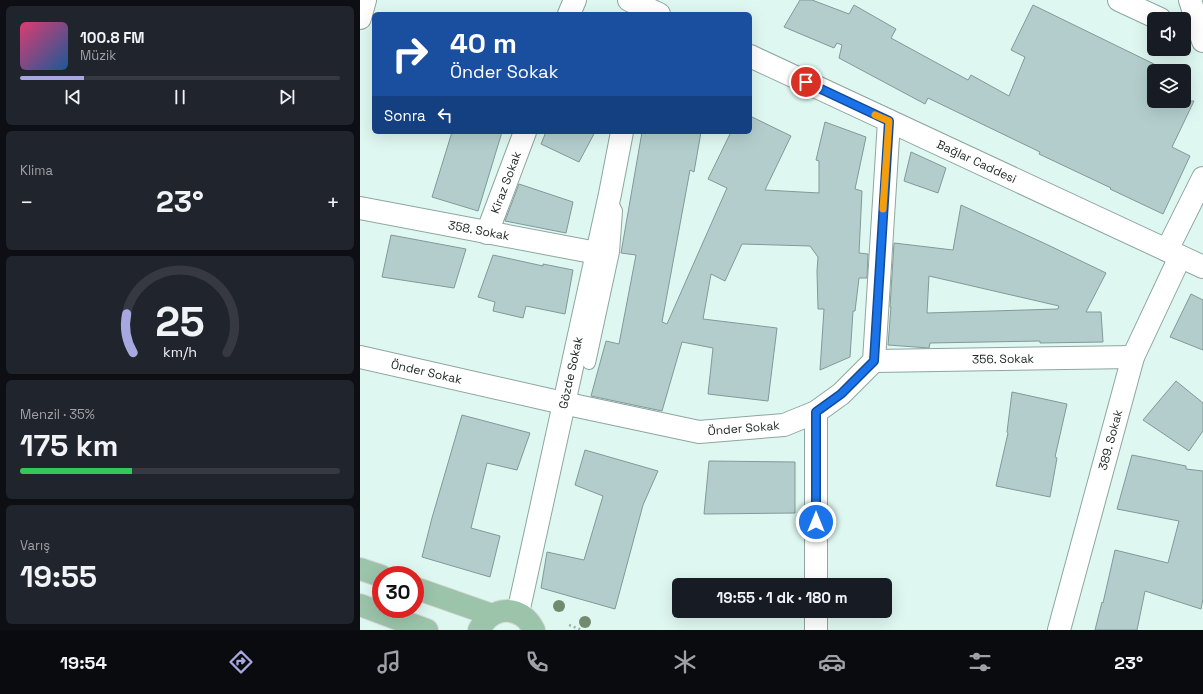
<!DOCTYPE html>
<html lang="tr">
<meta charset="utf-8">
<style>
body{margin:0;font-family:"Space Grotesk",sans-serif;background:#20242c;color:#f1f3f6;height:100vh;display:flex;flex-direction:column;font-size:15px;white-space:nowrap}
*{box-sizing:border-box;margin:0}
p{font-size:13px;color:#9ea1a6}
.icon{flex:none;width:22px;height:22px;fill:none;stroke:currentColor;stroke-width:2;stroke-linecap:round;stroke-linejoin:round}
.map{position:relative;flex:1;overflow:hidden}
.drawer{display:flex;flex-direction:column;gap:6px;padding:6px;background:#0d0f14;width:360px}
.drawer>*{flex:none}
.guide{position:absolute;left:12px;top:12px;width:380px;height:122px;border-radius:6px;box-shadow:0 4px 16px #0002;background:#1a4fa0;color:#fff;overflow:hidden}
.buttons{position:absolute;left:787px;top:12px;display:grid;gap:8px}
.buttons a{display:grid;place-items:center;width:44px;height:44px;border-radius:6px;background:#171b24;box-shadow:0 4px 16px #0002;font-size:20px}
.speed{position:absolute;left:12px;top:566px;display:flex;gap:8px;font-size:20px;font-weight:700;text-align:center}
.speed>*{display:grid;place-content:center;width:52px;height:52px;border-radius:50%;background:#171b24;box-shadow:0 4px 16px #0002;line-height:1}
.speed .limit{border:6px solid #d22;background:#fff;color:#111}
.pin{position:absolute;display:grid;place-items:center;width:34px;height:34px;color:#fff;margin:-17px;border:2px solid #fff;border-radius:50%;box-shadow:0 1px 4px #0007}
.me{position:absolute;width:44px;margin:-22px;rotate:0deg;stroke-linejoin:round;filter:drop-shadow(0 0 3px #0008)}
.turn{display:flex;align-items:center;gap:14px;height:84px;padding:0 12px;font-size:18px}
.turn .icon{width:52px;height:52px;stroke-width:2.5}
.turn b{display:block;font-size:28px;line-height:34px}
.then{display:flex;align-items:center;height:38px;padding:0 12px;background:#0003;gap:8px;font-size:15px}
.big{font-size:30px;font-weight:800;line-height:1.1}
.drawer .card{flex:1;display:flex;flex-direction:column;justify-content:center;gap:6px;min-width:0;padding:0 14px;border-radius:6px;background:#20242c}
.drawer .dial{align-items:center;gap:0}
.dial svg{height:104px;overflow:visible;fill:none;stroke:#363941;stroke-width:7;stroke-linecap:round;text-anchor:middle}
.dial text{fill:#f1f3f6;stroke:none}
.song{display:flex;align-items:center;gap:12px}
.cover{width:48px;height:48px;border-radius:6px;background:linear-gradient(135deg,hsl(340 70% 55%),hsl(210 70% 35%))}
.played{height:4px;border-radius:2px;background:linear-gradient(90deg,#a7a8df 20%,#363941 20%)}
.keys{display:flex;justify-content:space-around;direction:ltr}
.heat{display:flex;justify-content:space-between;align-items:center;font-size:22px;direction:ltr}
.charge{height:6px;border-radius:3px;background:linear-gradient(90deg,#34c759 35%,#363941 0)}
.trip{position:absolute;left:312px;top:578px;width:220px;height:40px;border-radius:6px;background:#171b24;box-shadow:0 4px 16px #0002;font-weight:800;line-height:40px;text-align:center}
.menu{display:flex;height:64px;justify-content:space-around;align-items:center;background:#090b0e;color:#9ea1a6}
.menu .icon{width:28px;height:28px}
.menu .selected{color:#a7a8df}
.menu b{font-size:18px;color:#f1f3f6}
main{display:flex;flex:1;min-height:0}
.map>svg:first-child{display:block}
.building{fill:#b3cdcd;stroke:#819999;fill-rule:evenodd}
.lines{fill:none;stroke-linecap:round;stroke-linejoin:round}
.service-casing{stroke:#8ea69f;stroke-width:14}
.minor-casing{stroke:#8ea69f;stroke-width:24}
.tertiary-casing{stroke:#8ea69f;stroke-width:24}
.primary-casing{stroke:#d7d9d8;stroke-width:24}
.path{stroke:#9eb2ac;stroke-width:2.5;stroke-dasharray:2 3;stroke-linecap:butt}
.service{stroke:#fff;stroke-width:12}
.minor{stroke:#fff;stroke-width:22}
.tertiary{stroke:#fff;stroke-width:22}
.primary{stroke:#9cc4ab;stroke-width:22}
.tree{fill:#728b6f}
.route-casing{stroke:#114b97;stroke-width:10}
.route{stroke:#1a73e8;stroke-width:7}
.slow{stroke:#f59e0b;stroke-width:7}
.labels{text-anchor:middle;dominant-baseline:central;stroke-width:3;stroke-linejoin:round;paint-order:stroke}
.street-label{font-size:12px;fill:#212a27;stroke:#def7f0}
</style>
<main>
<section class="drawer">
<div class="card">
<div class="song"><i class="cover"></i><div><b>100.8 FM</b><p>Müzik</p></div></div>
<div class="played"></div>
<div class="keys"><svg class="icon" aria-label="previous" viewBox="0 0 24 24"><path d="M18 5L8 12l10 7zM5 5v14"/></svg><svg class="icon" aria-label="pause" viewBox="0 0 24 24"><path d="M8 5v14M16 5v14"/></svg><svg class="icon" aria-label="next" viewBox="0 0 24 24"><path d="M6 5l10 7-10 7zM19 5v14"/></svg></div>
</div>
<div class="card"><p>Klima</p>
<div class="heat"><a>−</a><b class="big">23°</b><a>+</a></div>
</div>
<div class="card dial"><svg viewBox="0 0 100 80">
<path d="M14 69A42 42 0 1 1 86 69"/>
<path d="M14 69A42 42 0 0 1 9 39" stroke="#a7a8df"/>
<text x="50" y="56" font-size="32" font-weight="700">25</text>
<text x="50" y="72" font-size="11">km/h</text>
</svg></div>
<div class="card"><p>Menzil · 35%</p><b class="big">175 km</b><div class="charge"></div></div>
<div class="card"><p>Varış</p><b class="big">19:55</b></div>
</section>
<div class="map">
<svg width="843" height="630" viewBox="0 0 843 630">
<rect width="100%" height="100%" fill="#def7f0"/>
<path class="building" d="M 440,0 L 452,0 L 489,14 L 494,5 L 536,29 L 531,38 L 608,80 L 611,75 L 649,96 L 665,57 L 651,50 L 673,5 L 794,64 L 794,101 L 834,101 L 812,147 L 830,156 L 803,214 L 750,189 L 751,188 L 679,154 L 680,152 L 568,98 L 565,104 L 479,58 L 482,45 L 477,43 L 474,48 L 424,27 Z
M 390,116 L 431,136 L 405,190 L 459,193 L 459,161 L 456,160 L 465,122 L 506,137 L 495,189 L 502,191 L 499,253 L 508,254 L 507,278 L 499,278 L 495,311 L 493,311 L 490,357 L 460,370 L 464,309 L 458,309 L 457,271 L 458,257 L 450,246 L 382,244 L 365,281 L 351,274 L 343,319 L 417,328 L 408,401 L 348,394 L 353,348 L 322,342 L 302,411 L 231,396 L 246,341 L 259,344 L 276,255 L 261,253 L 282,132 L 341,132 L 334,172 L 330,170 L 302,322 L 307,324 L 367,188 L 348,179 L 371,132 L 390,132 Z
M 92,132 L 142,132 L 118,211 L 72,197 Z
M 186,132 L 235,132 L 219,162 L 181,144 Z
M 551,152 L 586,168 L 578,193 L 544,181 Z
M 159,184 L 213,202 L 206,233 L 145,221 Z
M 601,205 L 688,245 L 746,273 L 726,312 L 741,312 L 743,342 L 680,343 L 680,341 L 570,343 L 569,348 L 528,345 L 531,307 L 530,307 L 534,243 L 593,250 ZM 569,276 L 699,306 L 698,309 L 567,313 Z
M 31,235 L 106,249 L 94,288 L 22,277 Z
M 133,255 L 183,266 L 183,264 L 213,270 L 205,314 L 166,306 L 163,318 L 133,311 L 135,302 L 118,297 Z
M 831,294 L 843,300 L 843,350 L 810,337 Z
M 816,381 L 843,403 L 843,431 L 829,451 L 783,420 Z
M 652,392 L 707,404 L 695,457 L 697,458 L 690,497 L 636,486 L 648,433 L 647,432 Z
M 102,415 L 170,433 L 157,470 L 127,463 L 111,528 L 140,536 L 130,577 L 62,557 L 72,518 Z
M 225,450 L 298,471 L 283,505 L 255,609 L 181,588 L 187,552 L 224,560 L 243,496 L 215,485 Z
M 772,455 L 826,466 L 826,469 L 843,471 L 843,599 L 841,609 L 785,591 L 777,630 L 735,630 L 742,602 L 743,603 L 755,550 L 808,563 L 819,521 L 757,509 Z
M 349,461 L 435,462 L 435,513 L 344,514 Z"/>
<g class="lines">
<g class="service-casing">
<path id="service" d="M 229,363 L 253,252 L 256,211 L 254,207"/>
</g>
<g class="minor-casing">
<g id="minor">
<path d="M 759,0 L 800,19"/>
<path d="M 830,0 L 843,41"/>
<path d="M 209,14 L 215,0"/>
<path d="M 0,18 L 5,0"/>
<path id="s1" d="M 0,208 L 237,253"/>
<path id="s2" d="M 127,233 L 165,132"/>
<path d="M 807,250 L 843,178"/>
<path id="s3" d="M 0,357 L 203,403 L 339,432 L 424,425 L 456,412 L 481,394 L 514,361 L 529,121"/>
<path id="s4" d="M 514,361 L 773,357"/>
<path d="M 456,585 L 456,412"/>
<path id="s5" d="M 158,613 L 250,194 L 262,132"/>
<path d="M 456,630 L 456,611"/>
<path id="s6" d="M 699,630 L 773,357 L 820,257"/>
</g>
</g>
<g class="tertiary-casing">
<g id="tertiary">
<path d="M 269,0 L 299,14"/>
<path id="s7" d="M 390,56 L 843,267"/>
</g>
</g>
<g class="primary-casing">
<path id="primary" d="M 0,569 L 21,576
M 55,588 L 132,615
M 0,605 L 67,630
M 119,630 C 132,605 161,604 174,630"/>
</g>
<path class="path" d="M 209,625 L 222,630"/>
<use href="#service" class="service"/>
<use href="#minor" class="minor"/>
<use href="#tertiary" class="tertiary"/>
<use href="#primary" class="primary"/>
</g>
<g class="tree">
<circle cx="199" cy="606" r="6"/>
<circle cx="225" cy="622" r="6"/>
</g>
<g class="lines">
<g class="route-casing">
<path id="route" d="M 446,82 L 529,121 L 514,361 L 481,394 L 456,412 L 456,522"/>
</g>
<use href="#route" class="route"/>
<path class="slow" d="M 515,115 L 529,121 L 523,209"/>
</g>
<g class="labels">
<g class="street-label">
<text stroke="none"><textPath href="#s7" startOffset="250">Bağlar Caddesi</textPath></text>
<text stroke="none"><textPath href="#s2" startOffset="54">Kiraz Sokak</textPath></text>
<text stroke="none"><textPath href="#s1" startOffset="121">358. Sokak</textPath></text>
<text stroke="none"><textPath href="#s4" startOffset="129">356. Sokak</textPath></text>
<text stroke="none"><textPath href="#s3" startOffset="68">Önder Sokak</textPath></text>
<text stroke="none"><textPath href="#s5" startOffset="246">Gözde Sokak</textPath></text>
<text stroke="none"><textPath href="#s3" startOffset="392">Önder Sokak</textPath></text>
<text stroke="none"><textPath href="#s6" startOffset="197">389. Sokak</textPath></text>
</g>
</g>
</svg>
<div class="buttons">
<a><svg class="icon" aria-label="sound" viewBox="0 0 24 24"><path d="M4 9h4l5-4v14l-5-4H4zM17 9q2 3 0 6"/></svg></a>
<a><svg class="icon" aria-label="layers" viewBox="0 0 24 24"><path d="M12 4l9 5-9 5-9-5zM3 14l9 5 9-5"/></svg></a>
</div>
<div class="speed"><div class="limit">30</div></div>
<div class="pin" style="left:446px;top:82px;background:#d93025"><svg class="icon" aria-label="arrive" viewBox="0 0 24 24"><path d="M6 21V4h12l-3 4 3 4H6"/></svg></div>
<svg class="me" style="left:456px;top:522px" viewBox="-20 -20 40 40"><circle r="17" fill="#1a73e8" stroke="#fff" stroke-width="3"/><path d="M0-11L8 9 0 5-8 9z" fill="#fff"/></svg>
<div class="trip">19:55 · 1 dk · 180 m</div>
<div class="guide">
<div class="turn"><svg class="icon" aria-label="right" viewBox="0 0 24 24"><path d="M7 20v-9h11M14 6l5 5-5 5"/></svg><div><b>40 m</b>Önder Sokak</div></div>
<div class="then">Sonra<svg class="icon" aria-label="left" viewBox="0 0 24 24"><path d="M17 20v-9H6M10 6l-5 5 5 5"/></svg></div>
</div>
</div>
</main>
<nav class="menu">
<b>19:54</b>
<svg class="icon selected" aria-label="directions" viewBox="0 0 24 24"><path d="M12 3l9 9-9 9-9-9zM9 14v-3h6M13 9l2 2-2 2"/></svg>
<svg class="icon" aria-label="music" viewBox="0 0 24 24"><path d="M9 18V5l10-2v13"/><circle cx="6" cy="18" r="3"/><circle cx="16" cy="16" r="3"/></svg>
<svg class="icon" aria-label="phone" viewBox="0 0 24 24"><path d="M5 4h4l2 5-3 2q2 4 5 5l2-3 5 2v4C11 20 4 13 5 4z"/></svg>
<svg class="icon" aria-label="climate" viewBox="0 0 24 24"><path d="M12 3v18M4 7l16 10M4 17L20 7"/></svg>
<svg class="icon" aria-label="car" viewBox="0 0 24 24"><path d="M5 17H2v-5l4-1 3-4h7l3 4 3 1v5h-3M9 17h6M6 11h13"/><circle cx="7" cy="17" r="2"/><circle cx="17" cy="17" r="2"/></svg>
<svg class="icon" aria-label="filters" viewBox="0 0 24 24"><path d="M4 7h16M4 17h16"/><circle cx="9" cy="7" r="2"/><circle cx="15" cy="17" r="2"/></svg>
<b>23°</b>
</nav>
